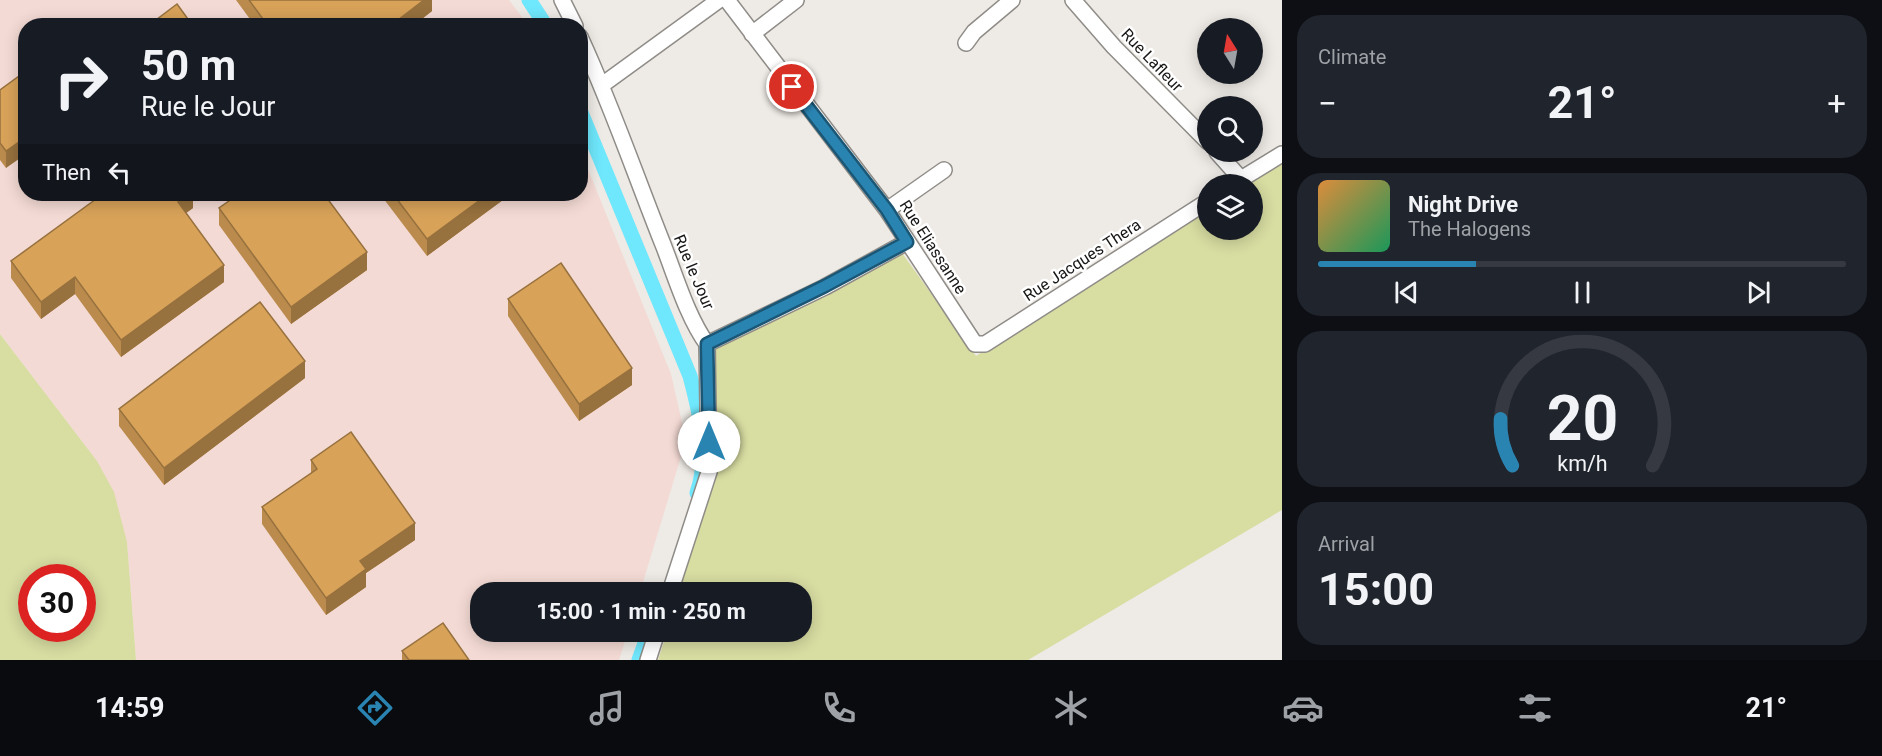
<!DOCTYPE html>
<meta charset="utf-8">
<style>
body{margin:0;font-family:Roboto,sans-serif;background:#20242c;color:#f1f3f6;height:100vh;display:flex;flex-direction:column;font-size:22px;white-space:nowrap}
*{box-sizing:border-box;margin:0}
p{font-size:20px;color:#9ea1a6}
.icon{flex:none;width:33px;height:33px;fill:none;stroke:currentColor;stroke-width:2;stroke-linecap:round;stroke-linejoin:round}
.map{position:relative;flex:1;overflow:hidden}
.drawer{display:flex;flex-direction:column;gap:15px;padding:15px;background:#0d0f14;width:600px}
.drawer>*{flex:none}
.banner{position:absolute;left:18px;top:18px;width:570px;height:183px;border-radius:24px;box-shadow:0 3px 15px #0003;background:#171b24;color:#f1f3f6;overflow:hidden}
.needle{width:39px;rotate:349deg}
.tools{position:absolute;left:1197px;top:18px;display:grid;gap:12px}
.tools a{display:grid;place-items:center;width:66px;height:66px;border-radius:50%;background:#171b24;box-shadow:0 3px 15px #0003;font-size:30px}
.speed{position:absolute;left:18px;top:564px;display:flex;gap:12px;font-size:30px;font-weight:700;text-align:center}
.speed>*{display:grid;place-content:center;width:78px;height:78px;border-radius:50%;background:#171b24;box-shadow:0 3px 15px #0003;line-height:1}
.speed .limit{border:9px solid #d22;background:#fff;color:#111}
.pin{position:absolute;display:grid;place-items:center;width:51px;height:51px;color:#fff;margin:-26px;border:3px solid #fff;border-radius:50%;box-shadow:0 2px 6px #0007}
.me{position:absolute;width:66px;margin:-33px;rotate:0deg;stroke-linejoin:round;filter:drop-shadow(0 0 4px #0008)}
.turn{display:flex;align-items:center;gap:21px;height:126px;padding:0 24px;font-size:27px}
.turn .icon{width:78px;height:78px;stroke-width:2.5}
.turn b{display:block;font-size:42px;line-height:51px}
.then{display:flex;align-items:center;height:57px;padding:0 24px;background:#0003;gap:12px;font-size:22px}
.big{font-size:45px;font-weight:700;line-height:1.1}
.drawer .widget{flex:1;display:flex;flex-direction:column;justify-content:center;gap:9px;min-width:0;padding:0 21px;border-radius:24px;background:#20242c}
.drawer .dial{align-items:center;gap:0}
.dial svg{height:156px;overflow:visible;fill:none;stroke:#363941;stroke-width:7;stroke-linecap:round;text-anchor:middle}
.dial text{fill:#f1f3f6;stroke:none}
.song{display:flex;align-items:center;gap:18px}
.cover{width:72px;height:72px;border-radius:9px;background:linear-gradient(135deg,hsl(30 70% 55%),hsl(150 70% 35%))}
.played{height:6px;border-radius:3px;background:linear-gradient(90deg,#2a84b2 30%,#363941 30%)}
.keys{display:flex;justify-content:space-around;direction:ltr}
.heat{display:flex;justify-content:space-between;align-items:center;font-size:33px;direction:ltr}
.trip{position:absolute;left:470px;top:582px;width:342px;height:60px;border-radius:24px;background:#171b24;box-shadow:0 3px 15px #0003;font-weight:700;line-height:60px;text-align:center}
.dock{display:flex;height:96px;justify-content:space-around;align-items:center;background:#090b0e;color:#9ea1a6}
.dock .icon{width:42px;height:42px}
.dock .on{color:#2a84b2}
.dock b{font-size:27px;color:#f1f3f6}
main{display:flex;flex:1;min-height:0}
.map>svg:first-child{display:block}
.industrial{fill:#f4dad4}
.green{fill:#d8dda2;fill-rule:evenodd}
.lines{fill:none;stroke-linecap:round;stroke-linejoin:round}
.canal{stroke:#6fe7fc;stroke-width:15}
.street-casing{stroke:#8f8c88;stroke-width:18}
.street{stroke:#fff;stroke-width:15}
.wall{fill:#ba8b4d}
.shaded-wall{fill:#97713e}
.building{fill:#d8a259;stroke:#97713e;stroke-width:1.5}
.route-casing{stroke:#1b5674;stroke-width:15}
.route{stroke:#2a84b2;stroke-width:10}
.labels{text-anchor:middle;dominant-baseline:central;stroke-width:5;stroke-linejoin:round;paint-order:stroke}
.street-label{font-size:16px;fill:#171614;stroke:#fff}
</style>
<main>
<div class="map">
<svg width="1282" height="660" viewBox="0 0 1282 660">
<rect width="100%" height="100%" fill="#eeeae5"/>
<path class="industrial" d="M 0,0 L 509,0 L 528,25 L 26,26 L 26,194 L 580,194 L 581,152 L 671,374 L 686,440 L 640,592 L 480,592 L 480,632 L 628,632 L 619,660 L 136,660 L 127,542 L 97,461 L 0,334 Z"/>
<path class="green" d="M 1282,159 L 1282,510 L 1028,660 L 658,660 L 667,632 L 801,632 L 801,592 L 679,592 L 719,459 L 711,351 L 902,253 L 976,356 L 1207,207 L 1208,230 L 1252,230 L 1252,184 L 1243,184 Z
M 0,334 L 97,461 L 114,492 L 127,542 L 136,660 L 0,660 ZM 32,578 L 82,578 L 82,628 L 32,628 Z"/>
<g class="lines">
<path class="canal" d="M 529,0 L 546,26
M 580,110 L 690,376 C 700,413 710,456 697,493
M 639,660 L 649,632"/>
<g class="street-casing">
<path id="street" d="M 562,0 L 575,26
M 727,0 L 887,210 L 975,344 L 985,344 L 1208,201
M 1073,0 L 1114,47 L 1208,142
M 752,34 L 796,0
M 580,37 C 612,106 636,177 664,247 C 676,278 688,318 707,344 L 825,287 L 907,242
M 966,43 L 974,32 L 1012,0
M 602,85 L 719,0
M 1217,152 L 1241,179
M 1233,184 L 1282,154
M 887,210 L 944,170
M 670,592 L 709,472 L 707,344
M 648,660 L 657,632"/>
</g>
<use href="#street" class="street"/>
</g>
<path class="wall" d="M 236,0 L 432,0 L 432,11 L 413,26 L 255,26 Z
M 26,71 L 6,168 L 0,160 L 0,90 Z
M 193,194 L 193,208 L 186,213 L 224,282 L 121,357 L 75,294 L 41,319 L 11,278 L 11,261 Z
M 380,194 L 511,194 L 427,256 Z
M 219,208 L 367,270 L 291,324 L 219,225 Z
M 508,299 L 632,385 L 579,421 L 508,316 Z
M 305,378 L 164,485 L 119,426 L 119,409 Z
M 311,460 L 415,540 L 366,573 L 366,587 L 326,615 L 262,524 L 262,507 L 311,473 Z
M 402,651 L 469,660 L 402,660 Z"/>
<path class="shaded-wall" d="M 424,0 L 432,0 L 432,11 L 413,26 L 390,26 Z
M 26,137 L 26,154 L 6,168 L 6,151 Z
M 190,194 L 193,194 L 193,208 L 178,219 L 178,202 Z
M 488,194 L 511,194 L 427,256 L 427,239 Z
M 367,252 L 367,270 L 291,324 L 291,307 Z
M 224,265 L 224,282 L 121,357 L 121,340 Z
M 75,277 L 75,294 L 41,319 L 41,302 Z
M 305,361 L 305,378 L 164,485 L 164,468 Z
M 632,368 L 632,385 L 579,421 L 579,404 Z
M 415,523 L 415,540 L 366,573 L 366,587 L 326,615 L 326,598 L 360,561 Z"/>
<path class="building" d="M 249,0 L 424,0 L 390,26 L 268,26 Z
M 177,4 L 193,26 L 148,26 Z
M 26,71 L 26,137 L 6,151 L 0,143 L 0,90 Z
M 103,194 L 190,194 L 178,202 L 224,265 L 121,340 L 75,277 L 41,302 L 11,261 Z
M 239,194 L 324,194 L 367,252 L 291,307 L 219,208 Z
M 393,194 L 488,194 L 427,239 Z
M 561,263 L 632,368 L 579,404 L 508,299 Z
M 260,302 L 305,361 L 164,468 L 119,409 Z
M 351,432 L 415,523 L 360,561 L 366,569 L 326,598 L 262,507 L 317,469 L 311,460 Z
M 443,623 L 469,660 L 409,660 L 402,651 Z"/>
<g class="lines">
<g class="route-casing">
<path id="route" d="M 709,442 L 707,344 L 825,286 L 907,242 L 887,210 L 792,87"/>
</g>
<use href="#route" class="route"/>
</g>
<g class="labels">
<g class="street-label">
<text transform="translate(1152 60) rotate(46)">Rue Lafleur</text>
<text transform="translate(933 247) rotate(57)">Rue Eliassanne</text>
<text transform="translate(1082 260) rotate(-33)">Rue Jacques Thera</text>
<text transform="translate(694 272) rotate(67)">Rue le Jour</text>
</g>
</g>
</svg>
<div class="tools">
<a><svg class="needle" viewBox="-14 -14 28 28"><path d="M0-13l5 13h-10z" fill="#e53935"/><path d="M0 13l5-13h-10z" fill="#9ea1a6"/></svg></a>
<a><svg class="icon" aria-label="search" viewBox="0 0 24 24"><circle cx="10" cy="10" r="6"/><path d="M15 15l6 6"/></svg></a>
<a><svg class="icon" aria-label="layers" viewBox="0 0 24 24"><path d="M12 4l9 5-9 5-9-5zM3 14l9 5 9-5"/></svg></a>
</div>
<div class="speed"><div class="limit">30</div></div>
<div class="pin" style="left:792px;top:87px;background:#d93025"><svg class="icon" aria-label="arrive" viewBox="0 0 24 24"><path d="M6 21V4h12l-3 4 3 4H6"/></svg></div>
<svg class="me" style="left:709px;top:442px" viewBox="-20 -20 40 40"><circle r="19" fill="#fff"/><path d="M0-13L10 11 0 6-10 11z" fill="#2a84b2"/></svg>
<div class="trip">15:00 · 1 min · 250 m</div>
<div class="banner">
<div class="turn"><svg class="icon" aria-label="right" viewBox="0 0 24 24"><path d="M7 20v-9h11M14 6l5 5-5 5"/></svg><div><b>50 m</b>Rue le Jour</div></div>
<div class="then">Then<svg class="icon" aria-label="left" viewBox="0 0 24 24"><path d="M17 20v-9H6M10 6l-5 5 5 5"/></svg></div>
</div>
</div>
<section class="drawer">
<div class="widget"><p>Climate</p>
<div class="heat"><a>−</a><b class="big">21°</b><a>+</a></div>
</div>
<div class="widget">
<div class="song"><i class="cover"></i><div><b>Night Drive</b><p>The Halogens</p></div></div>
<div class="played"></div>
<div class="keys"><svg class="icon" aria-label="previous" viewBox="0 0 24 24"><path d="M18 5L8 12l10 7zM5 5v14"/></svg><svg class="icon" aria-label="pause" viewBox="0 0 24 24"><path d="M8 5v14M16 5v14"/></svg><svg class="icon" aria-label="next" viewBox="0 0 24 24"><path d="M6 5l10 7-10 7zM19 5v14"/></svg></div>
</div>
<div class="widget dial"><svg viewBox="0 0 100 80">
<path d="M14 69A42 42 0 1 1 86 69"/>
<path d="M14 69A42 42 0 0 1 8 45" stroke="#2a84b2"/>
<text x="50" y="56" font-size="32" font-weight="700">20</text>
<text x="50" y="72" font-size="11">km/h</text>
</svg></div>
<div class="widget"><p>Arrival</p><b class="big">15:00</b></div>
</section>
</main>
<nav class="dock">
<b>14:59</b>
<svg class="icon on" aria-label="directions" viewBox="0 0 24 24"><path d="M12 3l9 9-9 9-9-9zM9 14v-3h6M13 9l2 2-2 2"/></svg>
<svg class="icon" aria-label="music" viewBox="0 0 24 24"><path d="M9 18V5l10-2v13"/><circle cx="6" cy="18" r="3"/><circle cx="16" cy="16" r="3"/></svg>
<svg class="icon" aria-label="phone" viewBox="0 0 24 24"><path d="M5 4h4l2 5-3 2q2 4 5 5l2-3 5 2v4C11 20 4 13 5 4z"/></svg>
<svg class="icon" aria-label="climate" viewBox="0 0 24 24"><path d="M12 3v18M4 7l16 10M4 17L20 7"/></svg>
<svg class="icon" aria-label="car" viewBox="0 0 24 24"><path d="M5 17H2v-5l4-1 3-4h7l3 4 3 1v5h-3M9 17h6M6 11h13"/><circle cx="7" cy="17" r="2"/><circle cx="17" cy="17" r="2"/></svg>
<svg class="icon" aria-label="filters" viewBox="0 0 24 24"><path d="M4 7h16M4 17h16"/><circle cx="9" cy="7" r="2"/><circle cx="15" cy="17" r="2"/></svg>
<b>21°</b>
</nav>
